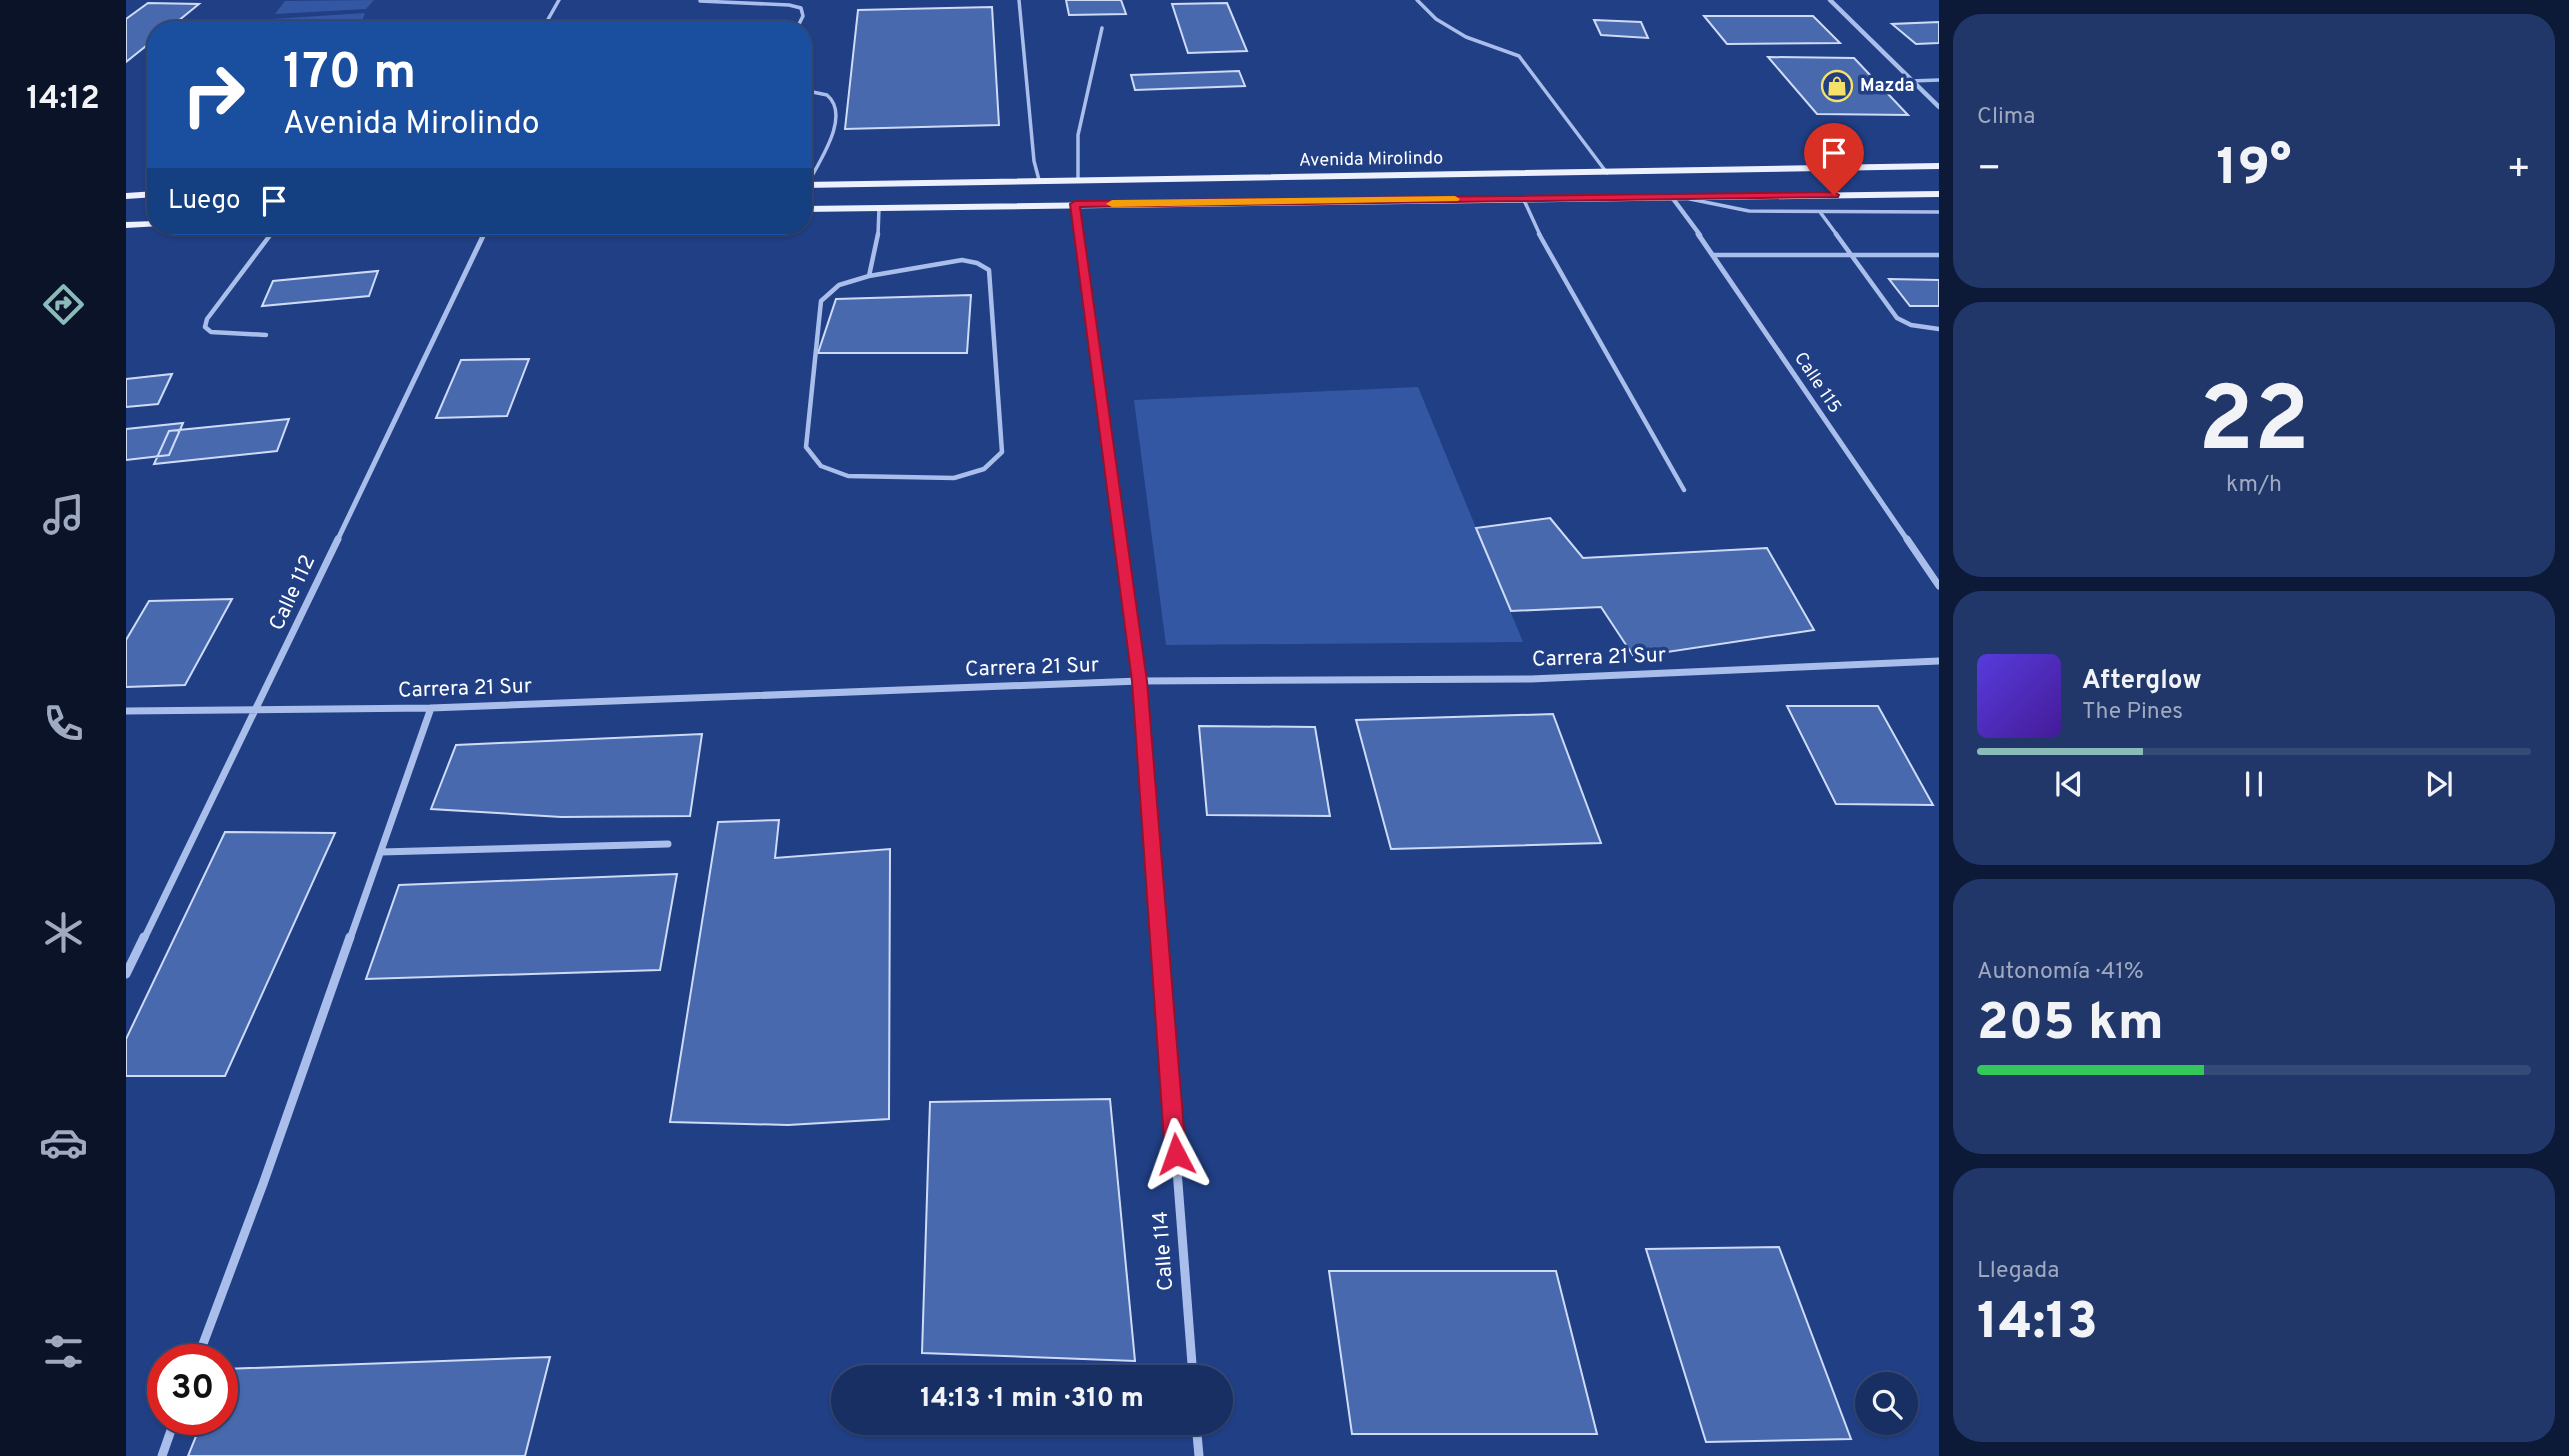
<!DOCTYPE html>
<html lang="es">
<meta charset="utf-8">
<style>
body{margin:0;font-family:Overpass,sans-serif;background:#21376a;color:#f1f3f6;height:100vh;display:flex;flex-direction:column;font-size:26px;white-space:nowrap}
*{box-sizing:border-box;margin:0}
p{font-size:23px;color:#9fa9bf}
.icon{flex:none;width:38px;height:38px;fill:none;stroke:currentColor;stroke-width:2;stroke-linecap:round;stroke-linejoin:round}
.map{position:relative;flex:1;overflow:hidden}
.sheet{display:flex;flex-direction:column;gap:14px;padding:14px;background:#0d1a37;width:630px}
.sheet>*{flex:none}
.top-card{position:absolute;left:21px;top:21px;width:665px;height:214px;border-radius:28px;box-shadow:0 2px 5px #0004,0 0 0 2px #364a78;background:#1a4fa0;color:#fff;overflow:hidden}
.controls{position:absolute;left:1729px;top:1372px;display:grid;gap:14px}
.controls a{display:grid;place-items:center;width:63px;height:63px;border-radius:50%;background:#182f64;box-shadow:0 2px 5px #0004,0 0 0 2px #364a78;font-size:35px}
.speed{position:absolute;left:21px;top:1344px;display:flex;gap:14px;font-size:35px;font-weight:700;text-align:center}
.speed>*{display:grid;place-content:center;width:91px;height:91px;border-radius:50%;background:#182f64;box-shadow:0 2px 5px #0004,0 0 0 2px #364a78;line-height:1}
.speed .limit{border:10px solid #d22;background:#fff;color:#111}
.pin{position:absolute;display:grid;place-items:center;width:60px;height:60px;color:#fff;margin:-72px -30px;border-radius:50% 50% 50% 0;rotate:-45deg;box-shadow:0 0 7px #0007}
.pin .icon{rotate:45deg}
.me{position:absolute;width:77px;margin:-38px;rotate:356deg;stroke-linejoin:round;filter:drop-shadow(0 0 5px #0008)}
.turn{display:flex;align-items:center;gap:24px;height:147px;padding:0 21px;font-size:32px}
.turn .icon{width:91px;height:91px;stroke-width:2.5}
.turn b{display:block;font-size:49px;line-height:60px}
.then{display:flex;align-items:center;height:66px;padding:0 21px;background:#0003;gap:14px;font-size:26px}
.big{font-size:52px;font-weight:800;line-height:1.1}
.sheet .widget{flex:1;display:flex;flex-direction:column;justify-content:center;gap:10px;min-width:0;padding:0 24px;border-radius:28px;background:#21376a}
.sheet .dial{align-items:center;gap:0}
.dial b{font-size:91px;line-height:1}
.song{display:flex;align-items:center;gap:21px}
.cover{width:84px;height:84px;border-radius:10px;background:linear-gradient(135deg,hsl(250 70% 55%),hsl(260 70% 35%))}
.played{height:7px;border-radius:4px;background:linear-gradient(90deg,#8bbbb9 30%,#364a78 30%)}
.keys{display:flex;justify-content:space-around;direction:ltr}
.heat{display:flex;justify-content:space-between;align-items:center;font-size:38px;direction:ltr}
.charge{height:10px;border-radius:5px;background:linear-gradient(90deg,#34c759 41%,#364a78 0)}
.trip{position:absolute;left:705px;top:1365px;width:402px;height:70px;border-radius:35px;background:#182f64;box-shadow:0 2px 5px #0004,0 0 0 2px #364a78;font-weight:800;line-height:70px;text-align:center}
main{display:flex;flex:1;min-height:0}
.tabs{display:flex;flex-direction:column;width:126px;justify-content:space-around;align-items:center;background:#0a1328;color:#9fa9bf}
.tabs .icon{width:49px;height:49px}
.tabs .selected{color:#8bbbb9}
.tabs b{font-size:32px;color:#f1f3f6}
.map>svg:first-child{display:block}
.green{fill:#3457a3}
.building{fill:#4969ae;stroke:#cedbf7;stroke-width:2}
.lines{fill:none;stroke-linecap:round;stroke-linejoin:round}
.lane-far1{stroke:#a9beea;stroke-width:3.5}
.lane{stroke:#a9beea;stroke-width:4.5}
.street-far3{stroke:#a9beea;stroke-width:4.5}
.street-far2{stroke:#a9beea;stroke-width:5}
.street-far1{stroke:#a9beea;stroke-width:7}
.street{stroke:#a9beea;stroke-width:9}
.primary{fill:#edf1fe;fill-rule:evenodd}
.route{fill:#e11d48;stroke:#92132f;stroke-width:2}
.slow{fill:#f59e0b}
.labels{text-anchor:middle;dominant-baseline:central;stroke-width:7;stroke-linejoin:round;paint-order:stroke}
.far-poi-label{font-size:18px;font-weight:bold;fill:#fff;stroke:#203f85;text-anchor:start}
.far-street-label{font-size:18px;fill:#fff;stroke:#203f85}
.street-label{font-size:21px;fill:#fff;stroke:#203f85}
</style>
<main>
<nav class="tabs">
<b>14:12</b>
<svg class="icon selected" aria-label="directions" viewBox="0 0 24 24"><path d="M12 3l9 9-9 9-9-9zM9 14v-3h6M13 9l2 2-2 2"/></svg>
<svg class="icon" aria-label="music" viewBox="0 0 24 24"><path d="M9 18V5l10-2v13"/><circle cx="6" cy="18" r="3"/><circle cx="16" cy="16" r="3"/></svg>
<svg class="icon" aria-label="phone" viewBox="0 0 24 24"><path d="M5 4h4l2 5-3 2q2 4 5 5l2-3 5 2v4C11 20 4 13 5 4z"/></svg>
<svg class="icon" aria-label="climate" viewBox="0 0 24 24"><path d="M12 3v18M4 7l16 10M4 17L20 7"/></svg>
<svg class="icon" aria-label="car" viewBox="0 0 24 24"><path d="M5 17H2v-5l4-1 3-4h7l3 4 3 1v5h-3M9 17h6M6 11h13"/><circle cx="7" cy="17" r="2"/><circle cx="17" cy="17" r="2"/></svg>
<svg class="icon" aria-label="filters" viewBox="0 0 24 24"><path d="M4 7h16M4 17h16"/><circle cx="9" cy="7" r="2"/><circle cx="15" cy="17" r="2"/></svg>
</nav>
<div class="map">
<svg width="1813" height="1456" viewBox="0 0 1813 1456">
<rect width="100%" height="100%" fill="#203f85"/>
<path class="green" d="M 248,0 L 240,9 L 149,14 L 159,1 Z
M 239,13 L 234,26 L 135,30 L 146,19 Z
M 1292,387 L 1397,642 L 1040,645 L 1008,400 Z"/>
<path class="building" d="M 940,0 L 995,0 L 1000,14 L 943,15 Z
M 22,3 L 73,4 L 41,30 L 30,30 L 30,38 L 0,62 L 0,19 Z
M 1101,3 L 1121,51 L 1062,53 L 1046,4 Z
M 866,7 L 873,125 L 719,129 L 732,10 Z
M 1578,16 L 1687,16 L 1714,43 L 1601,44 Z
M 1468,20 L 1515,22 L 1522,38 L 1475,35 Z
M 1813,22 L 1813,43 L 1790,44 L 1766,24 Z
M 1642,57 L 1728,58 L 1782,115 L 1691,114 Z
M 1113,71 L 1119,86 L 1009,90 L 1005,75 Z
M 252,271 L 243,296 L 136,306 L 147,281 Z
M 1763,279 L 1813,280 L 1813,306 L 1784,306 Z
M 845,295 L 841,353 L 692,353 L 710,299 Z
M 403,359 L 381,416 L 310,418 L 335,360 Z
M 46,374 L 32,404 L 0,407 L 0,379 Z
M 163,419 L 151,451 L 28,464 L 43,431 Z
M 57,423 L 43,455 L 0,460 L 0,429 Z
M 1424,518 L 1457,558 L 1641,548 L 1688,630 L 1508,657 L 1475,607 L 1385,611 L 1350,528 Z
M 106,599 L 59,685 L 0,687 L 0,640 L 23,601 Z
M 1661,706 L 1752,706 L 1807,805 L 1710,804 Z
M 1427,714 L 1475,843 L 1265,849 L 1230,720 Z
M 1073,726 L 1189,727 L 1204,816 L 1081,815 Z
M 576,734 L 564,816 L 435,817 L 305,809 L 330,745 Z
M 653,820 L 649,858 L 764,849 L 763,1119 L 662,1125 L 544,1122 L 592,822 Z
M 99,832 L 209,833 L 99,1076 L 0,1076 L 0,1039 Z
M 551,874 L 534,970 L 240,979 L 273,885 Z
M 984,1099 L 1009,1361 L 796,1353 L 804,1102 Z
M 1653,1247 L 1725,1439 L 1580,1442 L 1520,1249 Z
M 1203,1271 L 1430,1271 L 1471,1434 L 1226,1434 Z
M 424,1357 L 399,1456 L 62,1456 L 77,1419 L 96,1419 L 98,1369 Z"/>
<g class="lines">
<path class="lane-far1" d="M 893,0 L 908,161 L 913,180
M 1291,0 L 1310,19 L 1340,37 L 1393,56 L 1481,173
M 574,1 L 663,5 L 675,8 L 677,16 L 670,30
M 416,30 L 433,0
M 1785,81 L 1813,80
M 677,90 L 701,95 C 726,116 692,163 681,185
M 952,180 L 952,135 L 976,28
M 1397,198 L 1414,235
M 1564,199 L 1623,211 L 1813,212
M 1694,212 L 1711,235
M 144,235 L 151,226
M 752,235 L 753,208"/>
<path class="lane" d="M 1413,234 L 1558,490
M 1710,234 L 1771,318 L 1785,325 L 1813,329
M 1588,255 L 1813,255
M 836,260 L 851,263 L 863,270 L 876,452 L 858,469 L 828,478 L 722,476 L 695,466 L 680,447 L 695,301 L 713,285 L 743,276 Z
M 743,276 L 752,234
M 140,335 L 85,332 L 79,327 L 81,319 L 145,234"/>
<path class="street-far3" d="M 1704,0 L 1813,107
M 1545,196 L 1574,235
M 949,204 L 953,235
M 358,235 L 362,226"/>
<path class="street-far2" d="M 953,234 L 994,541
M 1572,234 L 1782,541
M 211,541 L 358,234"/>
<path class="street-far1" d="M 994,539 L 1013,681 L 1033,939
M 1781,539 L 1813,586
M 0,711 L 305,708 L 1013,681 L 1405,679 L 1813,661
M 255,852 L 542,844
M 18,939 L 212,539
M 224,939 L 305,708"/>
<path class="street" d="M 1033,937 L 1067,1377
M 0,974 L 18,937
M 71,1360 L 137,1184 L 224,937
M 1070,1423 L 1073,1456
M 36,1456 L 49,1419"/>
<path class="primary" d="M 1813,163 L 1813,169 L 677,188 L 677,182 Z
M 30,191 L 30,197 L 0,199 L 0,193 Z
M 1813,191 L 1813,197 L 677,212 L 677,206 Z
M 30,221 L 30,226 L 34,226 L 0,228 L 0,222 Z"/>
</g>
<path class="route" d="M 1708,192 L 1713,195 L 1712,197 L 954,207 L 1021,681 L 1060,1154 L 1057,1162 L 1050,1165 L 1042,1162 L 1039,1154 L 1006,681 L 944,204 L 949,201 Z"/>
<path class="slow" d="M 1329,196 L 1334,199 L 1332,201 L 986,207 L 980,204 L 986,200 Z"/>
<defs>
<g id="shop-ring" transform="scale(1.575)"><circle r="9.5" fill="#203f85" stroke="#f7e06a" stroke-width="1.5"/><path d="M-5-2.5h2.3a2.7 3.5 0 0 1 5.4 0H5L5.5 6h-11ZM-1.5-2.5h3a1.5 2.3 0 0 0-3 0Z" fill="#f7e06a"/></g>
</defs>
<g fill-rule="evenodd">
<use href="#shop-ring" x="1711" y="86"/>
</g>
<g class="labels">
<g class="far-poi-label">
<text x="1734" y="86">Mazda</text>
</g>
<g class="far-street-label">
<text transform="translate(1245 160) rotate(-1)">Avenida Mirolindo</text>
<text transform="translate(1691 383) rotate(56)">Calle 115</text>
</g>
<g class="street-label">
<text transform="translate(167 593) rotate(-65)">Calle 112</text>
<text transform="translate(1473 658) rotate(-2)">Carrera 21 Sur</text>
<text transform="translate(906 668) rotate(-2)">Carrera 21 Sur</text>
<text transform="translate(339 689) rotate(-2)">Carrera 21 Sur</text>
<text transform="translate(1038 1251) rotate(-94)">Calle 114</text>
</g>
</g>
</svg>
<div class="controls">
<a><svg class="icon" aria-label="search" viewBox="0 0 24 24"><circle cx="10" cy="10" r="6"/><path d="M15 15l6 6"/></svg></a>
</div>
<div class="speed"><div class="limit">30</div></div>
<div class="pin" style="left:1708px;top:195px;background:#d93025"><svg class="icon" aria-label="arrive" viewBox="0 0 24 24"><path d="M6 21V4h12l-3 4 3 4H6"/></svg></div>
<svg class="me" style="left:1050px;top:1154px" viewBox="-20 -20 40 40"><path d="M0-17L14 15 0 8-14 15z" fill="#e11d48" stroke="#fff" stroke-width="4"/></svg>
<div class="trip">14:13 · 1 min · 310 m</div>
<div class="top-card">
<div class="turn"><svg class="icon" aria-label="right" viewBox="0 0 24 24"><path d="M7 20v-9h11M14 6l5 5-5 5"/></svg><div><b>170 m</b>Avenida Mirolindo</div></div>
<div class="then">Luego<svg class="icon" aria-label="arrive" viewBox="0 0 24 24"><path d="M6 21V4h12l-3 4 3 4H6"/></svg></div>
</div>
</div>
<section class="sheet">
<div class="widget"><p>Clima</p>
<div class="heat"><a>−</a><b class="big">19°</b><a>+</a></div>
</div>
<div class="widget dial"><b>22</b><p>km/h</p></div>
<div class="widget">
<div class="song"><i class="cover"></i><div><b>Afterglow</b><p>The Pines</p></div></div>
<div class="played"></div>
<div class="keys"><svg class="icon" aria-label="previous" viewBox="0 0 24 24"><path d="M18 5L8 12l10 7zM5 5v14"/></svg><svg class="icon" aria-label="pause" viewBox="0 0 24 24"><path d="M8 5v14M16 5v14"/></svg><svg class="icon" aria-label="next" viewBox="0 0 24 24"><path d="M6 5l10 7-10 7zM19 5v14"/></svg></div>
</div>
<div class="widget"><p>Autonomía · 41%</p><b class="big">205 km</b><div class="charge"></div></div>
<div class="widget"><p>Llegada</p><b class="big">14:13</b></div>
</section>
</main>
